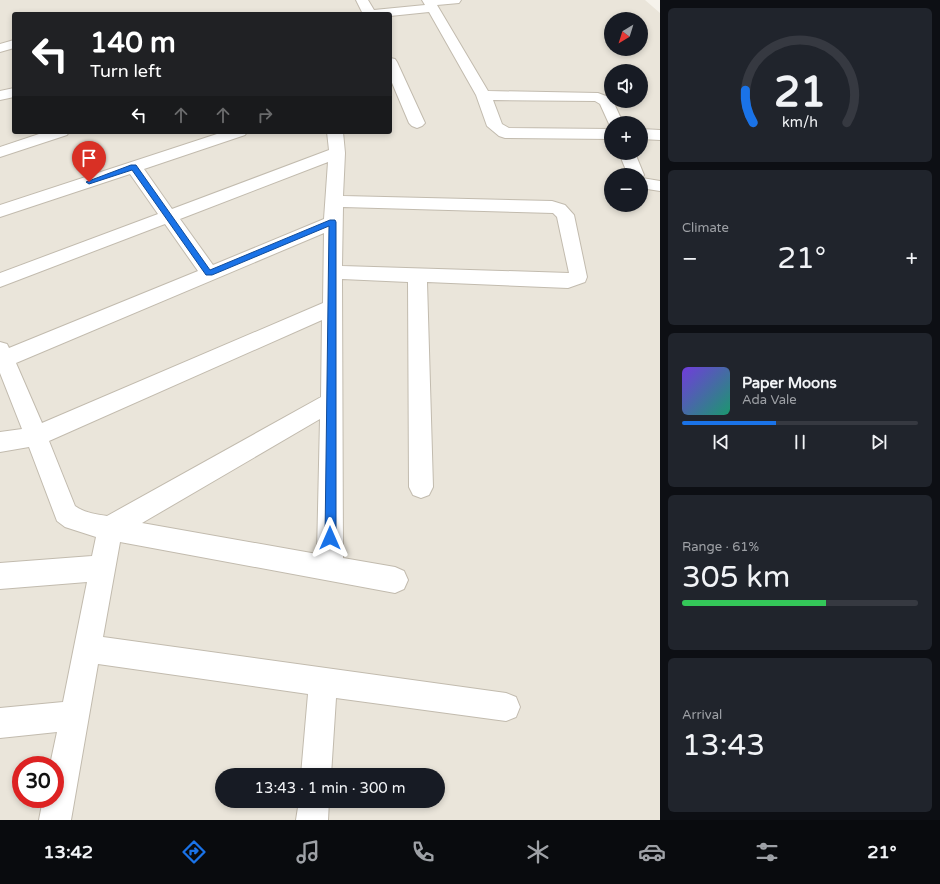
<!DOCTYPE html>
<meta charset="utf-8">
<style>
body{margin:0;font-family:"Varela Round",sans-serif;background:#20242c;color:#f1f3f6;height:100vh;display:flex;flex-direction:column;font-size:15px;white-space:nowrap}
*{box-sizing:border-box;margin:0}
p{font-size:13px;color:#9ea1a6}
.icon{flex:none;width:22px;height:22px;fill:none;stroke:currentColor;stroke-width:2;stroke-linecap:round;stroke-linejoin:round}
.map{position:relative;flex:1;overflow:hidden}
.side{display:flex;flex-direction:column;gap:8px;padding:8px;background:#0d0f14;width:280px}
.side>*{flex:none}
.top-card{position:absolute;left:12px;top:12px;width:380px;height:122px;border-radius:4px;box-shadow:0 2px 6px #0003;background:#202124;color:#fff;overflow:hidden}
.needle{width:26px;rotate:218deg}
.tools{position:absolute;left:604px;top:12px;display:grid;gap:8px}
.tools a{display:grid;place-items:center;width:44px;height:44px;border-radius:50%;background:#171b24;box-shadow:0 2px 6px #0003;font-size:20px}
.speed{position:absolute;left:12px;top:756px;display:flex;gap:8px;font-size:20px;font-weight:700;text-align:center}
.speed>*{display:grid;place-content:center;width:52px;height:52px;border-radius:50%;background:#171b24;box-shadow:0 2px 6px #0003;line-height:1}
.speed .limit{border:6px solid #d22;background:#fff;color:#111}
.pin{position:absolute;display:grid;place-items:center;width:34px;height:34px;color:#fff;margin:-41px -17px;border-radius:50% 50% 50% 0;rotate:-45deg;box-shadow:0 0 4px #0007}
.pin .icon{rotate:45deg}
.me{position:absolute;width:44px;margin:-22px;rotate:0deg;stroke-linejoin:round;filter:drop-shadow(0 0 3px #0008)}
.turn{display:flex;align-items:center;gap:14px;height:84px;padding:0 12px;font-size:18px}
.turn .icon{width:52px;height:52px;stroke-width:2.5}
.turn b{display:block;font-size:28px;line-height:34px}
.lanes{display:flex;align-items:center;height:38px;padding:0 12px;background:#0003;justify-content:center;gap:20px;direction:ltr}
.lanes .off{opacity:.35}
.big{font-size:30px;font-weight:600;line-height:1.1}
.side .tile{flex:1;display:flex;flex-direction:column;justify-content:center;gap:6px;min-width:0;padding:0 14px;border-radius:6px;background:#20242c}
.side .dial{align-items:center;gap:0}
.dial svg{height:104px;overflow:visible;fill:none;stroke:#363941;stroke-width:7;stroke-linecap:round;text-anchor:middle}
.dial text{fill:#f1f3f6;stroke:none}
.song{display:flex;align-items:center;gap:12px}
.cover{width:48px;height:48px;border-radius:6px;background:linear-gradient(135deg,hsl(260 70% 55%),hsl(160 70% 35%))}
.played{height:4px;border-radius:2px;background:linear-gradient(90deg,#1a73e8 40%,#363941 40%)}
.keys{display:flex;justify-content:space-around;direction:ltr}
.heat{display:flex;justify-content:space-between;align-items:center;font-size:22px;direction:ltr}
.charge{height:6px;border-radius:3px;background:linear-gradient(90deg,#34c759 61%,#363941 0)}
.trip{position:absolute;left:215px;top:768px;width:230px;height:40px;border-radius:20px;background:#171b24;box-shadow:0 2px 6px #0003;font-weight:600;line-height:40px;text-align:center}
.tab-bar{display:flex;height:64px;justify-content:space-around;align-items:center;background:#090b0e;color:#9ea1a6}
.tab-bar .icon{width:28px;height:28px}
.tab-bar .current{color:#1a73e8}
.tab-bar b{font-size:18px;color:#f1f3f6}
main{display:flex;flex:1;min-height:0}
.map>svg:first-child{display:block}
.residential{fill:#eae5da;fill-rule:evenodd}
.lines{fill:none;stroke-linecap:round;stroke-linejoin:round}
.minor-casing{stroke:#c2bbae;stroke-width:2}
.minor{fill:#fff;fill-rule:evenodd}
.route{fill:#1a73e8;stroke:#114b97}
</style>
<main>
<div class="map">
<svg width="660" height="820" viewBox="0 0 660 820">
<rect width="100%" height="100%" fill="#f6f3ec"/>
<path class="residential" d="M 0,0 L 645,0 L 660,13 L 660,820 L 0,820 ZM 14,14 L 390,14 L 390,132 L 14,132 ZM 611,19 L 641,19 L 641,49 L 611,49 ZM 611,71 L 641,71 L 641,101 L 611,101 ZM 611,123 L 641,123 L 641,153 L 611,153 ZM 611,175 L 641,175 L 641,205 L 611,205 ZM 21,765 L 55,765 L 55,799 L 21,799 ZM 222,775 L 438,775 L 438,801 L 222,801 Z"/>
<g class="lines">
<g class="minor-casing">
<path id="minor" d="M 356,0 L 368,0 L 374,10 L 425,5 L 422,0 L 461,0 L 459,3 L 437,5 L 488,91 L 598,93 L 611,98 L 611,101 L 613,101 L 623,123 L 611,123 L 611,127 L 610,126 L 600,104 L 595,101 L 493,100 L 502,124 L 509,128 L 611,129 L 611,139 L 505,138 L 499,136 L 487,126 L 476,95 L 429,12 L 390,16 L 390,14 L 363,14 Z
M 14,40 L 14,48 L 0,52 L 0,44 Z
M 390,58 L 395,59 L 397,62 L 425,123 L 422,126 L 417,128 L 412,126 L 409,123 L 390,78 Z
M 14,88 L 14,97 L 0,100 L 0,91 Z
M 641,129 L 660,130 L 660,140 L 641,139 Z
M 45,132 L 69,132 L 67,135 L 0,157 L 0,147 Z
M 223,132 L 247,132 L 245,135 L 144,169 L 172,209 L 329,150 L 327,132 L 343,132 L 345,153 L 343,196 L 552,201 L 565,205 L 574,215 L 587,277 L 585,282 L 568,288 L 427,282 L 433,487 L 429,495 L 421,498 L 413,495 L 409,487 L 408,282 L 342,279 L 343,558 L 395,567 L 404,571 L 408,580 L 404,589 L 395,593 L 120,542 L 103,637 L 506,693 L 516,697 L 520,707 L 516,717 L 506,721 L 336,698 L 331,775 L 301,775 L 308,694 L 98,664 L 71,820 L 39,820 L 43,799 L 55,799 L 55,765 L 50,765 L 57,732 L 0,738 L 0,708 L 63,702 L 87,582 L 0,589 L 0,563 L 92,556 L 96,537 L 65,527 L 57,521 L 29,447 L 0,452 L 0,432 L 22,429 L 0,373 L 0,342 L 7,344 L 9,348 L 198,271 L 165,224 L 0,287 L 0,273 L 158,214 L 130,174 L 0,217 L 0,205 ZM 328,162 L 324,219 L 213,265 L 180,219 ZM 343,207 L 553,213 L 557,217 L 569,273 L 342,266 ZM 324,233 L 323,303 L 42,423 L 16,363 ZM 322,320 L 321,397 L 107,516 C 95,514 85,513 75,506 L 49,441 ZM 320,419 L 317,554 L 142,523 Z
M 619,153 L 635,153 L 644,175 L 642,178 L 660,181 L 660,191 L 641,188 L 641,175 L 628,175 Z
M 299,801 L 329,801 L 328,820 L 296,820 Z"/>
</g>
<use href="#minor" class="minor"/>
</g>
<path class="route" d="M 131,165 L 136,165 L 210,270 L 330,220 L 335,220 L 336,222 L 336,538 L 334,542 L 330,543 L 327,542 L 325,538 L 329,226 L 212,275 L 206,275 L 132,170 L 89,184 L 86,182 Z"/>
</svg>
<div class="tools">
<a><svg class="needle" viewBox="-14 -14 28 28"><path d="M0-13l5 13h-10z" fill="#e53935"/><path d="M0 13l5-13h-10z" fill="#9ea1a6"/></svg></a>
<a><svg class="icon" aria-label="sound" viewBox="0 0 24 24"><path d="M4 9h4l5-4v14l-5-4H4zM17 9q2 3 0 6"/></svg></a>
<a>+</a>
<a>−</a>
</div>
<div class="speed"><div class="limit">30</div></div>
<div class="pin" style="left:89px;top:182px;background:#d93025"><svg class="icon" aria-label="arrive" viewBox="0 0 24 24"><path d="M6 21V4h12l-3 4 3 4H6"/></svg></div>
<svg class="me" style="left:330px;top:538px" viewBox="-20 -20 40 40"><path d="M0-17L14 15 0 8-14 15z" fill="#1a73e8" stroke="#fff" stroke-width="4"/></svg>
<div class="trip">13:43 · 1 min · 300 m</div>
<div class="top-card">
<div class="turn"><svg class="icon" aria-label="left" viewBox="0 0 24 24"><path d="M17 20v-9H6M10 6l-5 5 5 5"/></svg><div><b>140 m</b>Turn left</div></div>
<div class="lanes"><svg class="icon" aria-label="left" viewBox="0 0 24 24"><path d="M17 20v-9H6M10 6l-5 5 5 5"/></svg><svg class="icon off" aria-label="ahead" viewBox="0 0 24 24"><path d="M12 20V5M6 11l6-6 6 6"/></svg><svg class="icon off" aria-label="ahead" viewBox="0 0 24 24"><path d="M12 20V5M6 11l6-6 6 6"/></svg><svg class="icon off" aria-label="right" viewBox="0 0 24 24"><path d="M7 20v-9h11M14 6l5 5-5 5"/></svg></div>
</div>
</div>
<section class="side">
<div class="tile dial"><svg viewBox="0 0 100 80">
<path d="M14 69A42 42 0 1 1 86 69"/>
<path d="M14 69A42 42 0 0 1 8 44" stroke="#1a73e8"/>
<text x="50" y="56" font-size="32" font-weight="700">21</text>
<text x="50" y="72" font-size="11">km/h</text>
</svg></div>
<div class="tile"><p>Climate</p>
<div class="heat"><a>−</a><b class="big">21°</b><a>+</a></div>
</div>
<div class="tile">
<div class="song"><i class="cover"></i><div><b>Paper Moons</b><p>Ada Vale</p></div></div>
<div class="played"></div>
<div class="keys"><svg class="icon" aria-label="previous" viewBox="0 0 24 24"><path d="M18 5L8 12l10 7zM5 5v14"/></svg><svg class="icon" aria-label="pause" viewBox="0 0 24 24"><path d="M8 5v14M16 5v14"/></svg><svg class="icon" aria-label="next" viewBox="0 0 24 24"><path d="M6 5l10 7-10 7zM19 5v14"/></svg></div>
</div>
<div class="tile"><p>Range · 61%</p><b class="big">305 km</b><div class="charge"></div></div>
<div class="tile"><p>Arrival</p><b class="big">13:43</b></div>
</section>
</main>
<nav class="tab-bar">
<b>13:42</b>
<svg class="icon current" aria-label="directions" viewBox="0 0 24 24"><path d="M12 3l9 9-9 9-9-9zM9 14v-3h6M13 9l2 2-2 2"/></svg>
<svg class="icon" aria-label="music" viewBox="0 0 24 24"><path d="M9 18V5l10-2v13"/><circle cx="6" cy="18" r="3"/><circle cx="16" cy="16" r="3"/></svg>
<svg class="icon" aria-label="phone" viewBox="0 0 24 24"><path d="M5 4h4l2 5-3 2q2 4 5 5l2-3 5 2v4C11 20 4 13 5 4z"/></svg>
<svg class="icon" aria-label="climate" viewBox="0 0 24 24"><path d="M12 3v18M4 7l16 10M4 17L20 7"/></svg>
<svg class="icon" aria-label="car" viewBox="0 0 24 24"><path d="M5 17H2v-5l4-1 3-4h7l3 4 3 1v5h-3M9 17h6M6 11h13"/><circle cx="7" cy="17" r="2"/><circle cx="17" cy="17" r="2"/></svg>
<svg class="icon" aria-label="filters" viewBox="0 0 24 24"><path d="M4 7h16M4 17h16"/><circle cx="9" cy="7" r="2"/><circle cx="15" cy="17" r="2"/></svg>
<b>21°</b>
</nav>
